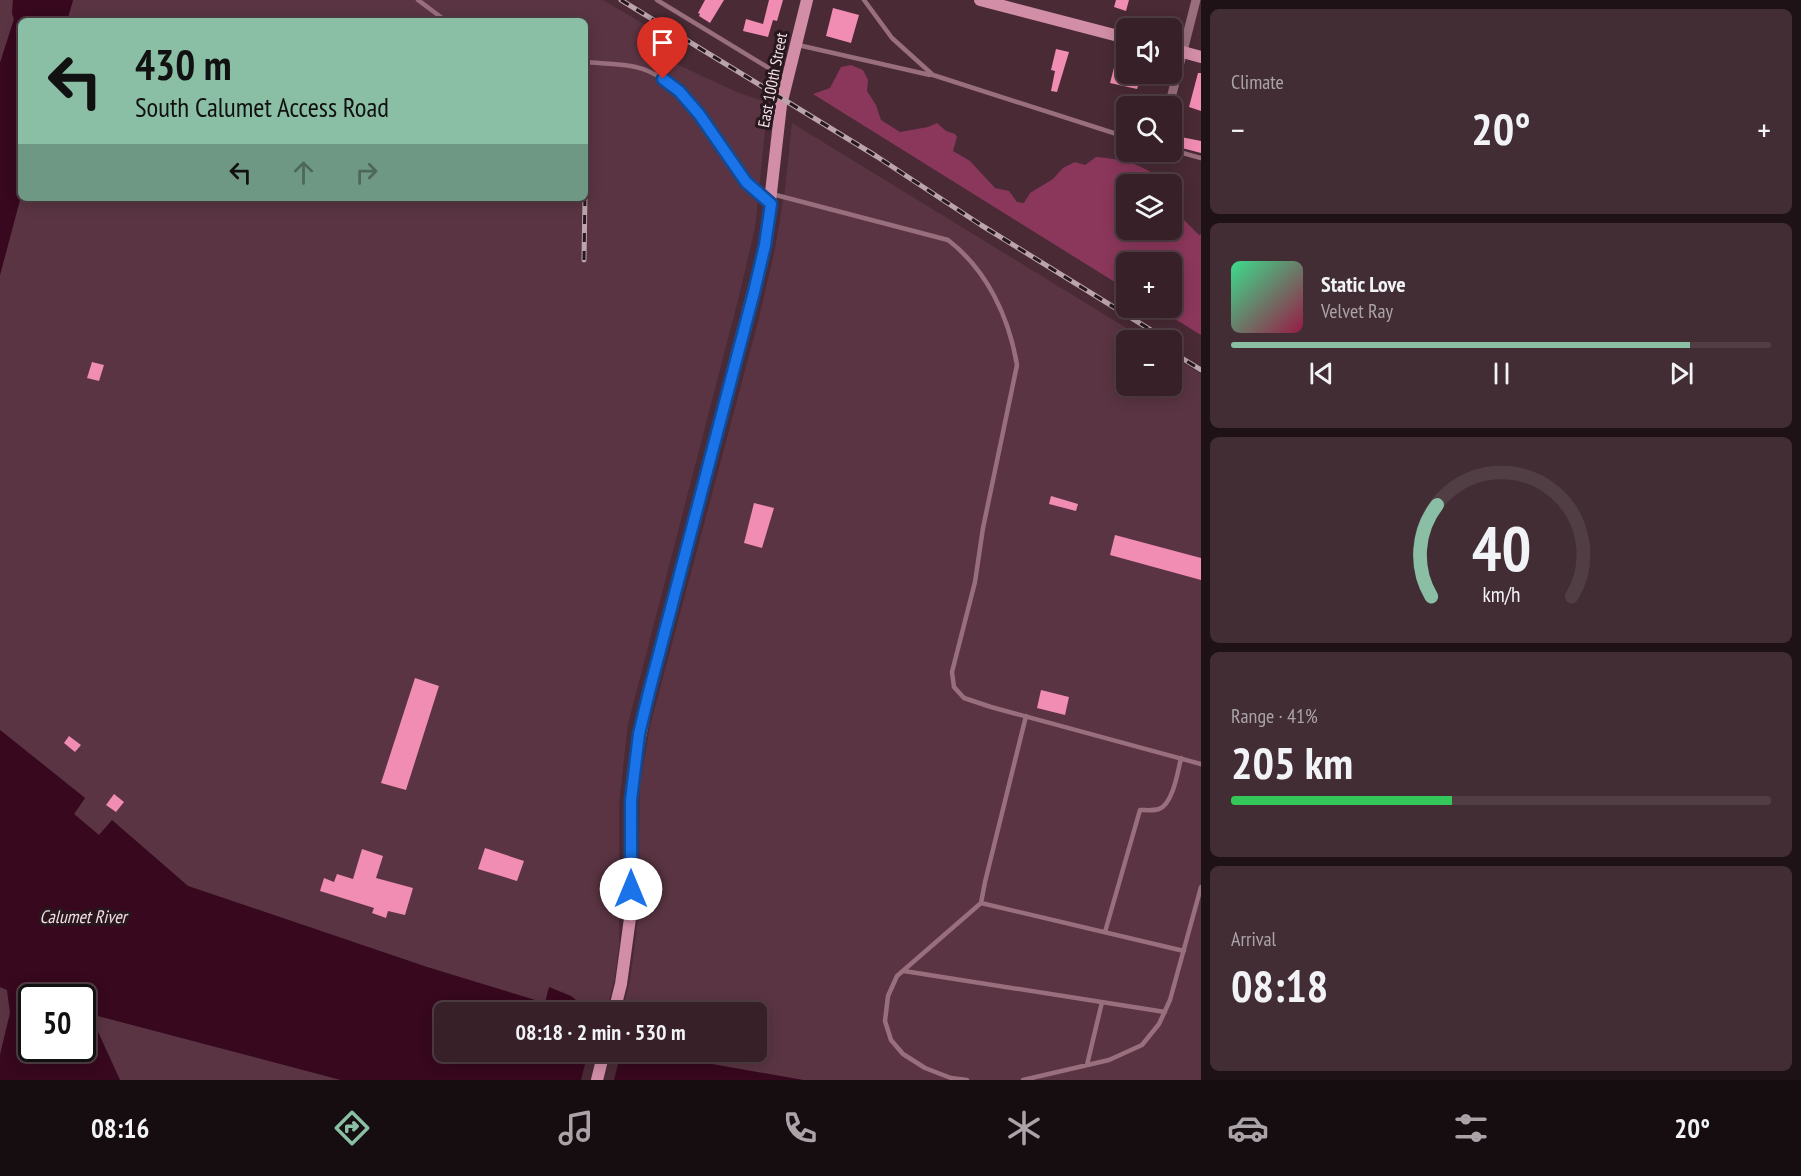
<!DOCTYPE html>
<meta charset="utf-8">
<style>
body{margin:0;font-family:"PT Sans Narrow",sans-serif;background:#422d34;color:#f1f3f6;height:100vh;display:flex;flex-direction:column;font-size:22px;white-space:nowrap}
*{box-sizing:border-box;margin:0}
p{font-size:20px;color:#aaa3a8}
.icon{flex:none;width:33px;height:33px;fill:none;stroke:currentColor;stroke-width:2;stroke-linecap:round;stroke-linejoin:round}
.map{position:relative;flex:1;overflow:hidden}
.panel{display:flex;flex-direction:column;gap:9px;padding:9px;background:#1e1216;width:600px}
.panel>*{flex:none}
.guide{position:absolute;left:18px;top:18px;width:570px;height:183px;border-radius:9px;box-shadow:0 3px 15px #0003,0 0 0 2px #513e45;background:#8abfa5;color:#111;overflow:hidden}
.buttons{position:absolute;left:1116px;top:18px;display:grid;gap:12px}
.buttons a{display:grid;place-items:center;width:66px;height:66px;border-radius:9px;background:#372028;box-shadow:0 3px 15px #0003,0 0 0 2px #513e45;font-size:30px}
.speed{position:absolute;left:18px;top:984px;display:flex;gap:12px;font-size:30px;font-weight:700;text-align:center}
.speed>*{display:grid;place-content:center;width:78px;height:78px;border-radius:50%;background:#372028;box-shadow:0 3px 15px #0003,0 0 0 2px #513e45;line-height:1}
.speed .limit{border:3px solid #111;border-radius:9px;background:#fff;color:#111}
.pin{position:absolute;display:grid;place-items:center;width:51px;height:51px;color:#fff;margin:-62px -26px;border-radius:50% 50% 50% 0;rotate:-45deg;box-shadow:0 0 6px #0007}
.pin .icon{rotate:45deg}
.me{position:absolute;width:66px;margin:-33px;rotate:0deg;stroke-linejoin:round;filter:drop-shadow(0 0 4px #0008)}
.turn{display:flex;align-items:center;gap:21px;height:126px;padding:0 18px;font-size:27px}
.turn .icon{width:78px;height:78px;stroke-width:2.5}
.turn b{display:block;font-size:42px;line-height:51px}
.lanes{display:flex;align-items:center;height:57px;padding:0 18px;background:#0003;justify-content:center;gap:30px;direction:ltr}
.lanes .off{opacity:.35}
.big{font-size:45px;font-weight:800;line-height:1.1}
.panel .card{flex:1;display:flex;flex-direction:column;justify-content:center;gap:9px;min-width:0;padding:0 21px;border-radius:9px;background:#422d34}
.panel .dial{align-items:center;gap:0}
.dial svg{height:156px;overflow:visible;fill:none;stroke:#513e45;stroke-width:7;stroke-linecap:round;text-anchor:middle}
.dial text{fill:#f1f3f6;stroke:none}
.song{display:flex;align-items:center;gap:18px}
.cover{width:72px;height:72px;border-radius:9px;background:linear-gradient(135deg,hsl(150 70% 55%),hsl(340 70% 35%))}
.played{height:6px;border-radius:3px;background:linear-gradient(90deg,#8abfa5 85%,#513e45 85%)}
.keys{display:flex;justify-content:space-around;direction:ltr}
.heat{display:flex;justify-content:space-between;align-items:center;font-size:33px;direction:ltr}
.charge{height:9px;border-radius:4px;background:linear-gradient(90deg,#34c759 41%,#513e45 0)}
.trip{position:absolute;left:434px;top:1002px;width:333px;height:60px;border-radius:9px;background:#372028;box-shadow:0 3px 15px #0003,0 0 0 2px #513e45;font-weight:800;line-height:60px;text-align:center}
.dock{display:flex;height:96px;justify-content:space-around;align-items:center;background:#160d10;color:#aaa3a8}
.dock .icon{width:42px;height:42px}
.dock .current{color:#8abfa5}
.dock b{font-size:27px;color:#f1f3f6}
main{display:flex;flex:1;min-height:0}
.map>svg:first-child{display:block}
.built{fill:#5a3442}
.green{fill:#8b375b}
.water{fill:#37081e;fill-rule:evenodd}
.pier{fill:#492a35}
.building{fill:#f18cb3}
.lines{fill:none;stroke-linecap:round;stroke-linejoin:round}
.lane{stroke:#996f7e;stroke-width:4.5}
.street{stroke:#996f7e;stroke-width:9}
.secondary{stroke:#d28ea7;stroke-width:12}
.rail-casing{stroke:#bca4ac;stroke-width:5}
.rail{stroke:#26181d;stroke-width:3;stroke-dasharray:9;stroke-linecap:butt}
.route-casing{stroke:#114b97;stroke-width:15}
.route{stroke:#1a73e8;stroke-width:10}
.labels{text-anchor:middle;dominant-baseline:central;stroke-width:6;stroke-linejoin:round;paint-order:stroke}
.street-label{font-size:16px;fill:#fbe6ed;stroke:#26181d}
.water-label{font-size:18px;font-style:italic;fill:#f5dae3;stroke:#26181d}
</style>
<main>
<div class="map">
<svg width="1201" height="1080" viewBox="0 0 1201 1080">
<rect width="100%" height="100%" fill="#492a35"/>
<path class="built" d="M 0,0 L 13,0 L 12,13 L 14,19 L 0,63 Z
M 73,0 L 603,0 L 654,30 L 644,49 L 739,93 L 768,103 L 755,228 L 738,300 L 628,724 L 619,804 L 619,945 L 615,977 L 606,1012 L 591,1012 L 584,1006 L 550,987 L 546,1003 L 503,991 L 427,967 L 188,886 L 112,821 L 99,836 L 74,814 L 85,798 L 0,730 L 0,275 L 21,196 L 21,198 L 585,198 L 585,21 L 67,21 Z
M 792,123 L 1146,340 L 1126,340 L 1126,386 L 1172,386 L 1172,356 L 1201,374 L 1201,1080 L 803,1080 L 644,1052 L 756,1052 L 756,1012 L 622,1012 L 630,981 L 636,936 L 640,894 L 639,838 L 640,785 L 650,726 L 759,318 L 775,249 L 785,189 Z
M 0,987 L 7,989 L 10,1013 L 0,1055 Z
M 98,1016 L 341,1080 L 120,1080 L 93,1021 Z"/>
<path class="green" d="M 851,65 L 863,70 L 868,80 L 867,91 L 876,105 L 881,120 L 900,132 L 928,127 L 937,123 L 946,131 L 955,134 L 957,137 L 953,151 L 970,161 L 995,188 L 1009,191 L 1017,202 L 1024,203 L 1030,193 L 1053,179 L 1063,168 L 1075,162 L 1085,165 L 1096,157 C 1131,160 1141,165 1170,184 L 1126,184 L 1126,230 L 1172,230 L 1172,186 C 1183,193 1183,205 1181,217 L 1199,235 L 1201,234 L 1201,335 L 1157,308 L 1172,308 L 1172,262 L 1126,262 L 1126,289 L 813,94 L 830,88 L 841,67 Z"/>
<path class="water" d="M 13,0 L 73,0 L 67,21 L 21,21 L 21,196 L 0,275 L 0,63 L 14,19 L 12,13 Z
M 0,730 L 85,798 L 74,814 L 99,835 L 112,820 L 188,886 L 427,967 L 545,1003 L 549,987 L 571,996 L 591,1012 L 444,1012 L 444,1052 L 606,1052 C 619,1054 631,1052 644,1052 L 803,1080 L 341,1080 L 98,1016 L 93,1021 L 120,1080 L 0,1080 L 0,1055 L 10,1013 L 7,990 L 0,987 ZM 32,998 L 82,998 L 82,1048 L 32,1048 Z"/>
<path class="pier" d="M 588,1052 L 621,1052 L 614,1080 L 581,1080 Z"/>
<path class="building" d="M 705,0 L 724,0 L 710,23 L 699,16 L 700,14 L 698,13 Z
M 769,0 L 783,0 L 777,21 L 773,20 L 768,37 L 743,31 L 746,19 L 763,24 Z
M 1116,0 L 1129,0 L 1126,11 L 1114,7 Z
M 833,8 L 859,15 L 851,43 L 826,36 Z
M 1056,49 L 1069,52 L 1057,92 L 1051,91 L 1055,71 L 1051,70 Z
M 1115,64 L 1126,67 L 1126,74 L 1142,74 L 1137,89 L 1110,83 Z
M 1198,73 L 1201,73 L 1201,111 L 1189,107 Z
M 1181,137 L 1201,141 L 1201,153 L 1178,147 Z
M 92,362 L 104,365 L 99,381 L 87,378 Z
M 1051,496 L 1078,504 L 1076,511 L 1049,504 Z
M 754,503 L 774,508 L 762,548 L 744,543 Z
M 1115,535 L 1201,558 L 1201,580 L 1110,555 Z
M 415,678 L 439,686 L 406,790 L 381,783 Z
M 1041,690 L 1069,697 L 1065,715 L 1037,708 Z
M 69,736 L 81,745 L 75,752 L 64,743 Z
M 114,794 L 124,802 L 116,812 L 106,805 Z
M 485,848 L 524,861 L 517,881 L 478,869 Z
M 362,849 L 383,856 L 376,878 L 413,888 L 405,915 L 388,911 L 386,918 L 372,913 L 374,908 L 320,891 L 324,878 L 334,882 L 337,874 L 353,879 Z"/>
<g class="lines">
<path class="lane" d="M 418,0 L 446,21
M 657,0 L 787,79
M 864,0 L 892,38 L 933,75 L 1126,137
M 798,45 L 930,75
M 585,62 C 605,64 630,63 648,71 C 694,90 716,143 744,180 C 750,188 760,195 768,201
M 1172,150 L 1201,158
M 772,194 L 948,240 C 987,270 1009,317 1017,365 L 983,528 L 975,582 L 952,672 L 954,687 L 964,698 L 991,707 L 1201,764
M 981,903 L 985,882 L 1026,716
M 1105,932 L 1140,810 C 1146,810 1153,811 1159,809 C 1173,804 1178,771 1181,758
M 904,971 L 1165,1012
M 1087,1065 L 1102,1002
M 967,1080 L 951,1078 L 925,1068 L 903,1054 L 891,1040 L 885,1021 L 888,996 L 897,976 L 981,903 L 1184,951
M 1023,1080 L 1109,1060 L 1142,1045 L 1159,1024 L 1170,1000 L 1201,887"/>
<path class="street" d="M 1169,106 L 1196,0"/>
<path class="secondary" d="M 980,0 L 1126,38
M 1172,49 L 1201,57
M 614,1012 L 621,984 L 631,911 L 631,800 L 634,767 L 649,692 L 765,245 L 781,105 L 807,0
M 597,1080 L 604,1052"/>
<g class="rail-casing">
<path id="rail" d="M 621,0 L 876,156 L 981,225 L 1167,340
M 584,260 L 585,194
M 1172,352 L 1201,370"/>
</g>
<use href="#rail" class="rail"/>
</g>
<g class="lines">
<g class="route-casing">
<path id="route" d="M 631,889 L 631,800 L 639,734 L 649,692 L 754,292 L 765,245 L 771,204 L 746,182 L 699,114 L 679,91 L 663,79"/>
</g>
<use href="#route" class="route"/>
</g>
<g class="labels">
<g class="street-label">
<text transform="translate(772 80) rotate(-79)">East 100th Street</text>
</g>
<g class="water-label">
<text x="83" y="916">Calumet River</text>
</g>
</g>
</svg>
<div class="buttons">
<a><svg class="icon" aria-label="sound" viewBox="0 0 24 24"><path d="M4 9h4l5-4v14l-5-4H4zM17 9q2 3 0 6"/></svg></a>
<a><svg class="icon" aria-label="search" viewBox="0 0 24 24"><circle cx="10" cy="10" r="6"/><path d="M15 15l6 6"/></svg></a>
<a><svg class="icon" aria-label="layers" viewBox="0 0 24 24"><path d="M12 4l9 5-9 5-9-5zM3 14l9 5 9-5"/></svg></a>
<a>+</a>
<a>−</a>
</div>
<div class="speed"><div class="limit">50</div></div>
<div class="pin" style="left:663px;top:79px;background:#d93025"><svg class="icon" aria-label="arrive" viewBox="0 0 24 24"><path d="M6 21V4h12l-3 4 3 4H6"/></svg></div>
<svg class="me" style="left:631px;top:889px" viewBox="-20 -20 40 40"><circle r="19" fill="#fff"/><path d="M0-13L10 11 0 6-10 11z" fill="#1a73e8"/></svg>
<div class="trip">08:18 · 2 min · 530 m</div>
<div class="guide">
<div class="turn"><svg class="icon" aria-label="left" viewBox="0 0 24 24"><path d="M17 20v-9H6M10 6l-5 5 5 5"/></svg><div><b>430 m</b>South Calumet Access Road</div></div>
<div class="lanes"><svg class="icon" aria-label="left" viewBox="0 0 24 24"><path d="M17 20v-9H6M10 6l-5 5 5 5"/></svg><svg class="icon off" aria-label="ahead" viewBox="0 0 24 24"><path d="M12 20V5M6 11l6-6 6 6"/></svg><svg class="icon off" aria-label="right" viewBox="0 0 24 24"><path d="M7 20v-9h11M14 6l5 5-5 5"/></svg></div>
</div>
</div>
<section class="panel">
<div class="card"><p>Climate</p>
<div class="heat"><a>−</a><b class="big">20°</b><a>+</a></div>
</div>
<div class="card">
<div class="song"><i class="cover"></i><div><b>Static Love</b><p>Velvet Ray</p></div></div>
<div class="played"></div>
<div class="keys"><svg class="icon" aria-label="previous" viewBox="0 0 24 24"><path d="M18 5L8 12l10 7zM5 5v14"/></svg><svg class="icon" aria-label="pause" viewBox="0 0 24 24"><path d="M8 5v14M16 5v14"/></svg><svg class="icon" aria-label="next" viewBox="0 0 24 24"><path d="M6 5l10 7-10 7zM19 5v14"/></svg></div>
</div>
<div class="card dial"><svg viewBox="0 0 100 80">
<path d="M14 69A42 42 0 1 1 86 69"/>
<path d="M14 69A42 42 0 0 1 17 22" stroke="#8abfa5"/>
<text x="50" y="56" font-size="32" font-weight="700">40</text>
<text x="50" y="72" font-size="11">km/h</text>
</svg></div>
<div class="card"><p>Range · 41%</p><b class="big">205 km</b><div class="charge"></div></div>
<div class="card"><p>Arrival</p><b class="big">08:18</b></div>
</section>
</main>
<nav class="dock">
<b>08:16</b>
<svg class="icon current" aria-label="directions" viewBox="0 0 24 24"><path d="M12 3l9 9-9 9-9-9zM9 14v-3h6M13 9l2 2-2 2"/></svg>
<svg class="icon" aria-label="music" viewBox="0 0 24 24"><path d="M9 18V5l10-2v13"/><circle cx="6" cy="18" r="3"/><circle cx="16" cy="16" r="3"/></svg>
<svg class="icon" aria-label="phone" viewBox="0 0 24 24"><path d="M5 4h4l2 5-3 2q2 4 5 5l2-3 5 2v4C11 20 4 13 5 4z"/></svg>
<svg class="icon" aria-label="climate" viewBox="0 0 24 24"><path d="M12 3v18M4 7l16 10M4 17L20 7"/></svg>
<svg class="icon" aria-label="car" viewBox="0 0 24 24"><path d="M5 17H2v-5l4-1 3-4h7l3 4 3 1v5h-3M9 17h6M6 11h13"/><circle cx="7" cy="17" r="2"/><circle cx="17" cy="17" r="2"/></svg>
<svg class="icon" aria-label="filters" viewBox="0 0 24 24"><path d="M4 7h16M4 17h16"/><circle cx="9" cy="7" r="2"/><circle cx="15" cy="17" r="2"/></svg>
<b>20°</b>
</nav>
